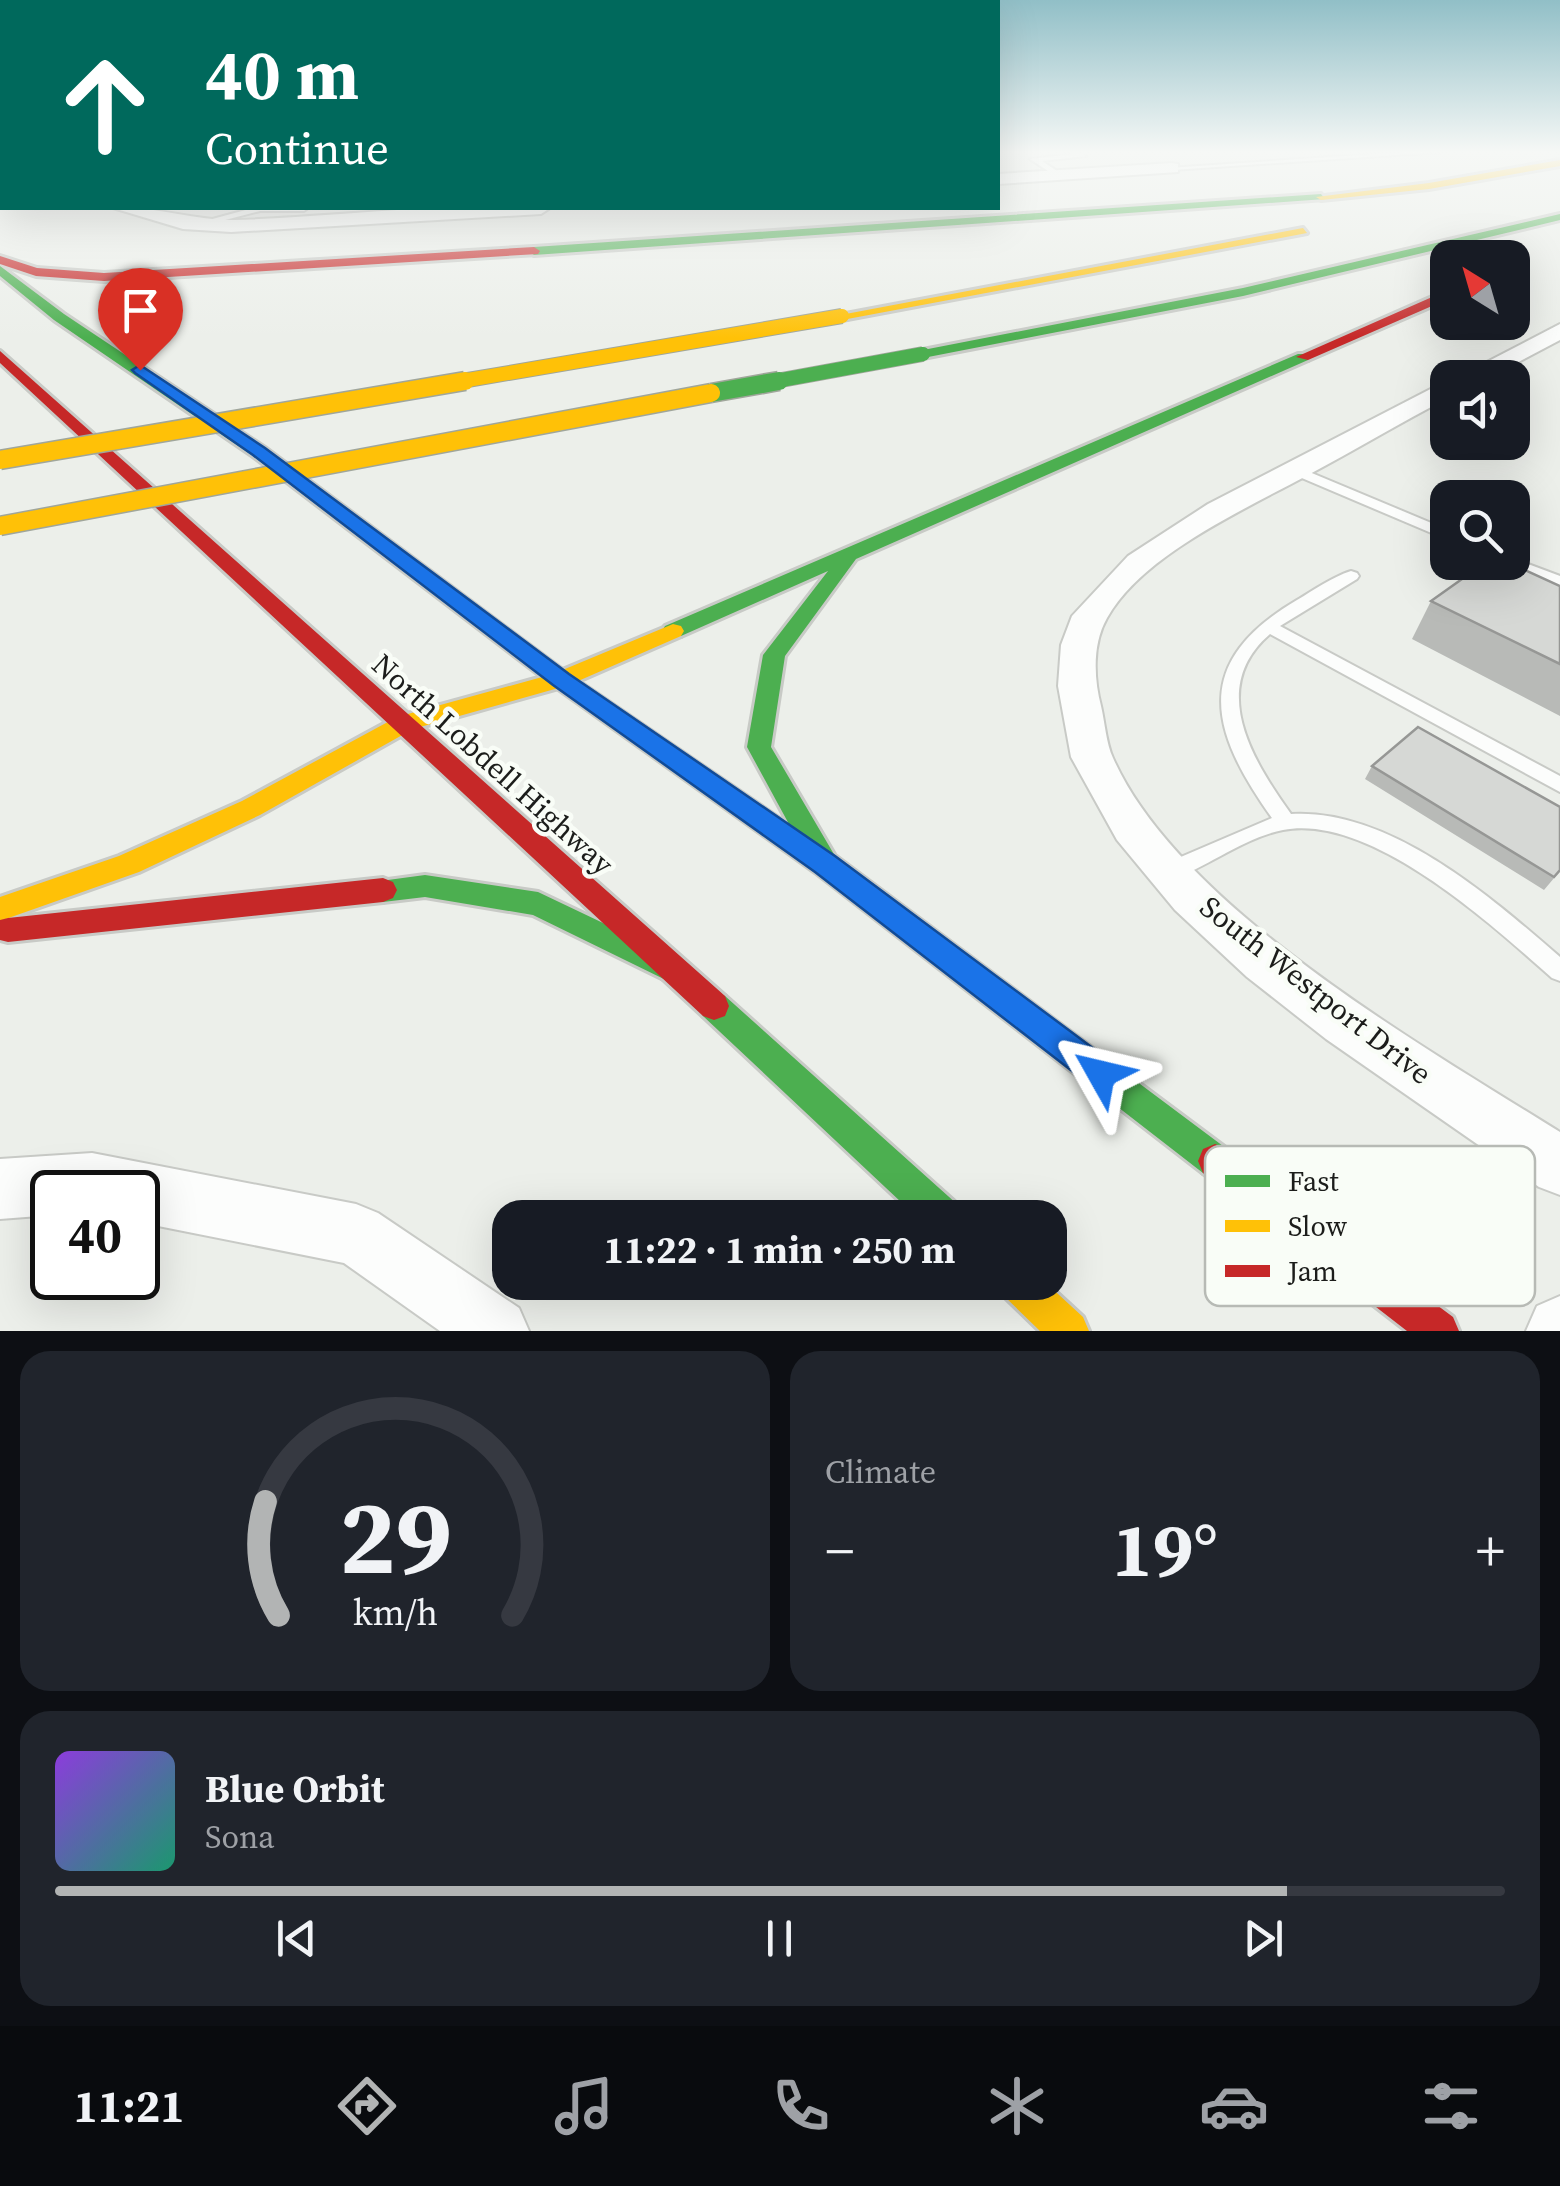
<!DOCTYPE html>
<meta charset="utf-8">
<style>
body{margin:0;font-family:"Source Serif 4",serif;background:#20242c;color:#f1f3f6;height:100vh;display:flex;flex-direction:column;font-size:38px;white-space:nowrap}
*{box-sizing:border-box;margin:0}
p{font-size:32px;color:#9ea1a6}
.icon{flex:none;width:55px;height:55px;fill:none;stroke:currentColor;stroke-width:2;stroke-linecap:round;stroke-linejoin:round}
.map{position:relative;height:1331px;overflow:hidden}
.panel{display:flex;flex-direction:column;gap:20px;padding:20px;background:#0d0f14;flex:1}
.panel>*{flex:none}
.banner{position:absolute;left:0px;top:0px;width:1000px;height:210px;box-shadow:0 10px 40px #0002;background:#00695c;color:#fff;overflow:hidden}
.needle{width:65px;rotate:323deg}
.buttons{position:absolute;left:1430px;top:240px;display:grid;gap:20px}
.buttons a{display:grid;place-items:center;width:100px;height:100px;border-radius:20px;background:#171b24;box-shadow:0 10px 40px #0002;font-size:50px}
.speed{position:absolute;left:30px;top:1170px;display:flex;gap:20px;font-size:50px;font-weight:700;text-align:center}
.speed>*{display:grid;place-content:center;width:130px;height:130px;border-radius:50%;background:#171b24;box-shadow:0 10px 40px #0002;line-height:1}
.speed .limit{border:5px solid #111;border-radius:15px;background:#fff;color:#111}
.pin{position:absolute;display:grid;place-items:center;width:85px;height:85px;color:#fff;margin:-102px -42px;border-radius:50% 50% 50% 0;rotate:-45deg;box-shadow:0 0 10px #0007}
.pin .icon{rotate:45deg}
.me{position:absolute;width:110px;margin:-55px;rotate:307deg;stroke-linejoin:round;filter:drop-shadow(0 0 8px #0008)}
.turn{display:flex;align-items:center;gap:35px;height:210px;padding:0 40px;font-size:45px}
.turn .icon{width:130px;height:130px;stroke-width:2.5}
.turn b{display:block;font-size:70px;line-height:85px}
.big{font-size:75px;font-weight:700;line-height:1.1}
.panel .widget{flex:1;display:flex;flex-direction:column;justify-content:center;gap:15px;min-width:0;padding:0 35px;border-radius:30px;background:#20242c}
.panel .dial{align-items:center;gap:0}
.dial svg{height:260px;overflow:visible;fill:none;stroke:#363941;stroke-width:7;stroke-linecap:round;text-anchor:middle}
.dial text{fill:#f1f3f6;stroke:none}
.song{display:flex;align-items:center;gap:30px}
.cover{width:120px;height:120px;border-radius:15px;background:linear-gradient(135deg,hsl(270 70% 55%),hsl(160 70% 35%))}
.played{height:10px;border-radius:5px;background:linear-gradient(90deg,#b2b4b4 85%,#363941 85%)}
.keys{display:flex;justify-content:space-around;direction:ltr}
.heat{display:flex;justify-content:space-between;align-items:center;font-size:55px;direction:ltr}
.panel .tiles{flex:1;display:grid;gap:20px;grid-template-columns:1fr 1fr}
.widget:last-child{grid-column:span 2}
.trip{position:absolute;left:492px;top:1200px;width:575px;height:100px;border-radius:30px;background:#171b24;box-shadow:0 10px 40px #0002;font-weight:700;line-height:100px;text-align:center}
.tabs{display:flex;height:160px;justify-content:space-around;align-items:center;background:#090b0e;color:#9ea1a6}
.tabs .icon{width:70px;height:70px}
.tabs .active{color:#b2b4b4}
.tabs b{font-size:45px;color:#f1f3f6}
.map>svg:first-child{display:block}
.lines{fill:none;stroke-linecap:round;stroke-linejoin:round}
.lane-casing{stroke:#c8cac6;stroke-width:4}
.street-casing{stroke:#c8cac6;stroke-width:4}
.fast-casing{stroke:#c8cac6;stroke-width:6}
.slow-casing{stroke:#c8cac6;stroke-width:6}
.jam-casing{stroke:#c8cac6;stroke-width:6}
.lane{fill:#fcfdfc;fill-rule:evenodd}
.street{fill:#fcfdfc;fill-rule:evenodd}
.fast{fill:#4caf50;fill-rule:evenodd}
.slow{fill:#ffc107;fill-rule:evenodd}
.jam{fill:#c62828;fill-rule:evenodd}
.fast-bridge-far1-casing{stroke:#a0a69b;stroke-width:16;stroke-linecap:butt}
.fast-bridge-casing{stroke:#a0a69b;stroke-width:21;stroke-linecap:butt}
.slow-bridge-far1-casing{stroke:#a0a69b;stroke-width:16;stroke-linecap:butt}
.slow-bridge-casing{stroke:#a0a69b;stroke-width:21;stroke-linecap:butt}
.fast-bridge-far1{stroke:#4caf50;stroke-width:14}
.fast-bridge{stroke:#4caf50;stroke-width:18}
.slow-bridge-far1{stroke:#ffc107;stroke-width:14}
.slow-bridge{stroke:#ffc107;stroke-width:18}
.wall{fill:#b8bab7}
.building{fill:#d6d8d5;stroke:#969795;stroke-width:2.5}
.route{fill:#1a73e8;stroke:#114b97;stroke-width:2.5}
.labels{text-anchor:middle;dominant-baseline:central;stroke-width:9;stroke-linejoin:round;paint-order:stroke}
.street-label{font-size:30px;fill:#1c1d1b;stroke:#f9fdf7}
.key{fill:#f9fdf7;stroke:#b7bab5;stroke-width:2.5}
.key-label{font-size:28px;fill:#1c1d1b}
</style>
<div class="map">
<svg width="1560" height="1331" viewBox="0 0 1560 1331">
<rect width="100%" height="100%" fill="#ecefea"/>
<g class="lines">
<g class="lane-casing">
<path id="lane" d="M 1070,152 L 1079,152 L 1086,156 L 1042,161 L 1060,173 L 1057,177 L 1030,159 L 1073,154 Z
M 1404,152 L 1441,152 L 1172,170 L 1168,168 Z
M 253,208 L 308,208 L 304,211 L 260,211 L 198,227 L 194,224 Z
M 1295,466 L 1448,530 L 1448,540 L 1290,473 L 1288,470 Z
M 1512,558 L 1560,576 L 1560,587 L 1502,562 L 1512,562 Z
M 1351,571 L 1357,573 L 1359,576 L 1357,579 L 1280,626 L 1560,776 L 1560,792 L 1270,634 C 1207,688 1253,761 1291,814 C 1389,808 1490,896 1560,957 L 1560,981 L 1552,978 C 1491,924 1370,813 1283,830 C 1243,838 1208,867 1170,880 L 1162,877 L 1159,871 L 1162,865 L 1272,818 C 1209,730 1191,662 1297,600 C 1314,590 1332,577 1351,571 Z"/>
</g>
<g class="street-casing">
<path id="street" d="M 1172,163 L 1178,164 L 1178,172 L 998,184 L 998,174 Z
M 113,208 C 153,205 193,221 235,220 C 340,217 446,201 550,208 L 541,214 L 231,232 L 183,229 Z
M 1560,324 L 1560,340 L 1488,378 L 1456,378 Z
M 1448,380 L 1448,398 C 1400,423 1355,450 1308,475 C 1246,509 1143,554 1107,618 C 1092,644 1094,679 1101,706 C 1105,723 1106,743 1113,758 C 1179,907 1424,1047 1560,1132 L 1560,1195 L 1539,1187 L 1326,1039 L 1247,977 L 1175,910 L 1117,840 L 1071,757 L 1058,686 L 1061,645 L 1072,616 L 1128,556 L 1208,504 Z
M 92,1153 L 356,1204 L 378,1213 L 519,1308 L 529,1331 L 440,1331 L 344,1263 L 138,1222 L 138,1192 L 52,1192 L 52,1215 L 0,1219 L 0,1159 Z
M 1560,1296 L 1560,1331 L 1526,1331 L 1537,1306 Z"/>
</g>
<g class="fast-casing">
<path id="fast" d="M 1321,194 L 1325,199 L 534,255 L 528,251 L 534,247 Z
M 1560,214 L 1560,220 L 1243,296 L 923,358 L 916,354 L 923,350 L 1243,288 Z
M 0,266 L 64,314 L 265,448 L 569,675 L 790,826 L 747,747 L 763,655 L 828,571 L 681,636 L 665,636 L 662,631 L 665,626 L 1298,354 L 1308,354 L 1308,360 L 856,559 L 785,656 L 771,747 L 835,856 L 1227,1149 L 1232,1161 L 1227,1173 L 1215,1178 L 1203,1173 L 815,872 L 553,685 L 253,456 L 54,320 L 0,276 Z
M 425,875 L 538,892 L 685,962 L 689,971 L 685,980 L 674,984 L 533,915 L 425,897 L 383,902 L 373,898 L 369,890 L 373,882 Z
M 714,992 L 725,996 L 958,1205 L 963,1218 L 918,1218 L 703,1016 L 699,1006 L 703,996 Z"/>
</g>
<g class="slow-casing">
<path id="slow" d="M 1560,160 L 1560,166 L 1429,189 L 1321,200 L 1316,197 L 1429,183 Z
M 1303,228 L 1307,233 L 842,320 L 835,316 Z
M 673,624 L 681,626 L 684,631 L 681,636 L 569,685 L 413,729 L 260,815 L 139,872 L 0,921 L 0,897 L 119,856 L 242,801 L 397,717 L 553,674 Z
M 997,1282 L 1045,1282 L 1083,1317 L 1089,1331 L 1040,1331 L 1003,1295 Z"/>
</g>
<g class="jam-casing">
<path id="jam" d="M 534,247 L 540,251 L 538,254 L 104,281 L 36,276 L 0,264 L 0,256 L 37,268 L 104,273 Z
M 1448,290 L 1448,299 L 1308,360 L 1296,357 Z
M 0,351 L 725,996 L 729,1006 L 725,1016 L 714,1020 L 703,1016 L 0,363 Z
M 383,878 L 393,882 L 397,890 L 393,898 L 383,902 L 8,942 L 0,940 L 0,920 L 8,918 Z
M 1215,1144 L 1227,1149 L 1453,1317 L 1459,1331 L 1407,1331 L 1203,1173 L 1198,1161 L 1203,1149 Z"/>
</g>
<use href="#lane" class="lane"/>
<use href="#street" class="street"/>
<use href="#fast" class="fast"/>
<use href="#slow" class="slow"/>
<use href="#jam" class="jam"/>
<g class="fast-bridge-far1-casing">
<path id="fast-bridge-far1" d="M 765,383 L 923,354"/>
</g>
<g class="fast-bridge-casing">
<path id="fast-bridge" d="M 711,393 L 779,381"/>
</g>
<g class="slow-bridge-far1-casing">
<path id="slow-bridge-far1" d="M 450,383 L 842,316"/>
</g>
<g class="slow-bridge-casing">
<path id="slow-bridge" d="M 0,460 L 465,381
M 0,526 L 711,393"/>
</g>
<use href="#fast-bridge-far1" class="fast-bridge-far1"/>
<use href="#fast-bridge" class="fast-bridge"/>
<use href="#slow-bridge-far1" class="slow-bridge-far1"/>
<use href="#slow-bridge" class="slow-bridge"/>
</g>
<path class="wall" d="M 1560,586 L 1560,716 L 1412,639 L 1431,601 Z
M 1372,766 L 1560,807 L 1560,871 L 1544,890 L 1365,779 Z"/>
<path class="building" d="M 1486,562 L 1507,562 L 1560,586 L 1560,664 L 1431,601 Z
M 1418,727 L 1560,807 L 1560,870 L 1554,877 L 1372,766 Z"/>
<linearGradient id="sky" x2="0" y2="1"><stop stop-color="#91bfc7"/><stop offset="0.45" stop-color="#f6f8f6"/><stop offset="1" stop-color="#f6f8f6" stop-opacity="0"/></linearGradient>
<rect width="1560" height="338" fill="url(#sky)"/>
<path class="route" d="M 140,365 L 265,448 L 569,674 L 835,856 L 1113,1063 L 1118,1074 L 1113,1085 L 1101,1090 L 1090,1085 L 815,872 L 553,685 L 253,455 L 135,373 L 132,370 Z"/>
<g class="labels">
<g class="street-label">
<text transform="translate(493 764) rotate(42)">North Lobdell Highway</text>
<text transform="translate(1316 990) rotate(38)">South Westport Drive</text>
</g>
</g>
<rect x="1205" y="1146" width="330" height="160" rx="15" class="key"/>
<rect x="1225" y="1175" width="45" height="12" fill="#4caf50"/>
<rect x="1225" y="1220" width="45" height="12" fill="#ffc107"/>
<rect x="1225" y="1265" width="45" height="12" fill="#c62828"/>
<g class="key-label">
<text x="1288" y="1191">Fast</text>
<text x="1288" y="1236">Slow</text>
<text x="1288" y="1281">Jam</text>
</g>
</svg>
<div class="buttons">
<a><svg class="needle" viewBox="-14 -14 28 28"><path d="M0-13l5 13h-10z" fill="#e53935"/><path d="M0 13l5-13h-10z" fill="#9ea1a6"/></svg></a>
<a><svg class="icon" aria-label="sound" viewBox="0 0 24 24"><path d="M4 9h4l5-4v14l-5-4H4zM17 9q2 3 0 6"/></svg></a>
<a><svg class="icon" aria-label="search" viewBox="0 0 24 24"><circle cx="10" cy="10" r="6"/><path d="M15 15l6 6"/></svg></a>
</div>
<div class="speed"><div class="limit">40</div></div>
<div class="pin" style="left:140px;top:370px;background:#d93025"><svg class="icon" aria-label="arrive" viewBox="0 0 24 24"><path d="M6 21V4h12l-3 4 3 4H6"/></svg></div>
<svg class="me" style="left:1101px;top:1074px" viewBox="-20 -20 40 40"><path d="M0-17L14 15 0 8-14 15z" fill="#1a73e8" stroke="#fff" stroke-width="4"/></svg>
<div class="trip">11:22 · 1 min · 250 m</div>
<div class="banner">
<div class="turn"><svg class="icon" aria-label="ahead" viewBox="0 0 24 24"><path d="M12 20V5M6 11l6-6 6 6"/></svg><div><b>40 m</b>Continue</div></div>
</div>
</div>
<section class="panel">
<div class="tiles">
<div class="widget dial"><svg viewBox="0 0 100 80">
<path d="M14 69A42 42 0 1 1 86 69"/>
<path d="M14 69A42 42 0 0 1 10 34" stroke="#b2b4b4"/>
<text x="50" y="56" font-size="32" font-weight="700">29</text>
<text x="50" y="72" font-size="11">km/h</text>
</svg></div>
<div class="widget"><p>Climate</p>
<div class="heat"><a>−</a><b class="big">19°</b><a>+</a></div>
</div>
<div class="widget">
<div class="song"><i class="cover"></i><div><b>Blue Orbit</b><p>Sona</p></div></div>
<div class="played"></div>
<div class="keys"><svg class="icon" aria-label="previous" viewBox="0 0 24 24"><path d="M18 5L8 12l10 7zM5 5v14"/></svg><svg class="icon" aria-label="pause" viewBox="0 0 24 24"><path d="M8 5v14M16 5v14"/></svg><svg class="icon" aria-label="next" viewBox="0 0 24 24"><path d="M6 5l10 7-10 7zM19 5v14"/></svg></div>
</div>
</div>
</section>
<nav class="tabs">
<b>11:21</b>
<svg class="icon active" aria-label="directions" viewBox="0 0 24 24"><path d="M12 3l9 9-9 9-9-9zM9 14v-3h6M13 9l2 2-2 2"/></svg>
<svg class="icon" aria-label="music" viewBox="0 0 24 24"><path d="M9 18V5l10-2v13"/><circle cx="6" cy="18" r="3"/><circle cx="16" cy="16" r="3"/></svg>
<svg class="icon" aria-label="phone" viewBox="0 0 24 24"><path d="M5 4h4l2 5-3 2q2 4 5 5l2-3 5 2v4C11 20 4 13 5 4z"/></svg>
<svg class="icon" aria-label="climate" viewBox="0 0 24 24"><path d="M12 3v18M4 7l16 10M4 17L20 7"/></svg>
<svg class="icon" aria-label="car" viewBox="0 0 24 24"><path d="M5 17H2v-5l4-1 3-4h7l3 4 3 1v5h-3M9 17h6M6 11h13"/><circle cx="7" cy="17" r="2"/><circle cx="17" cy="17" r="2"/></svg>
<svg class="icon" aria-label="filters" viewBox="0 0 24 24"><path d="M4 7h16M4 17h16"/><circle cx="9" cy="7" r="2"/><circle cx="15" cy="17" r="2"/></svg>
</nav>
